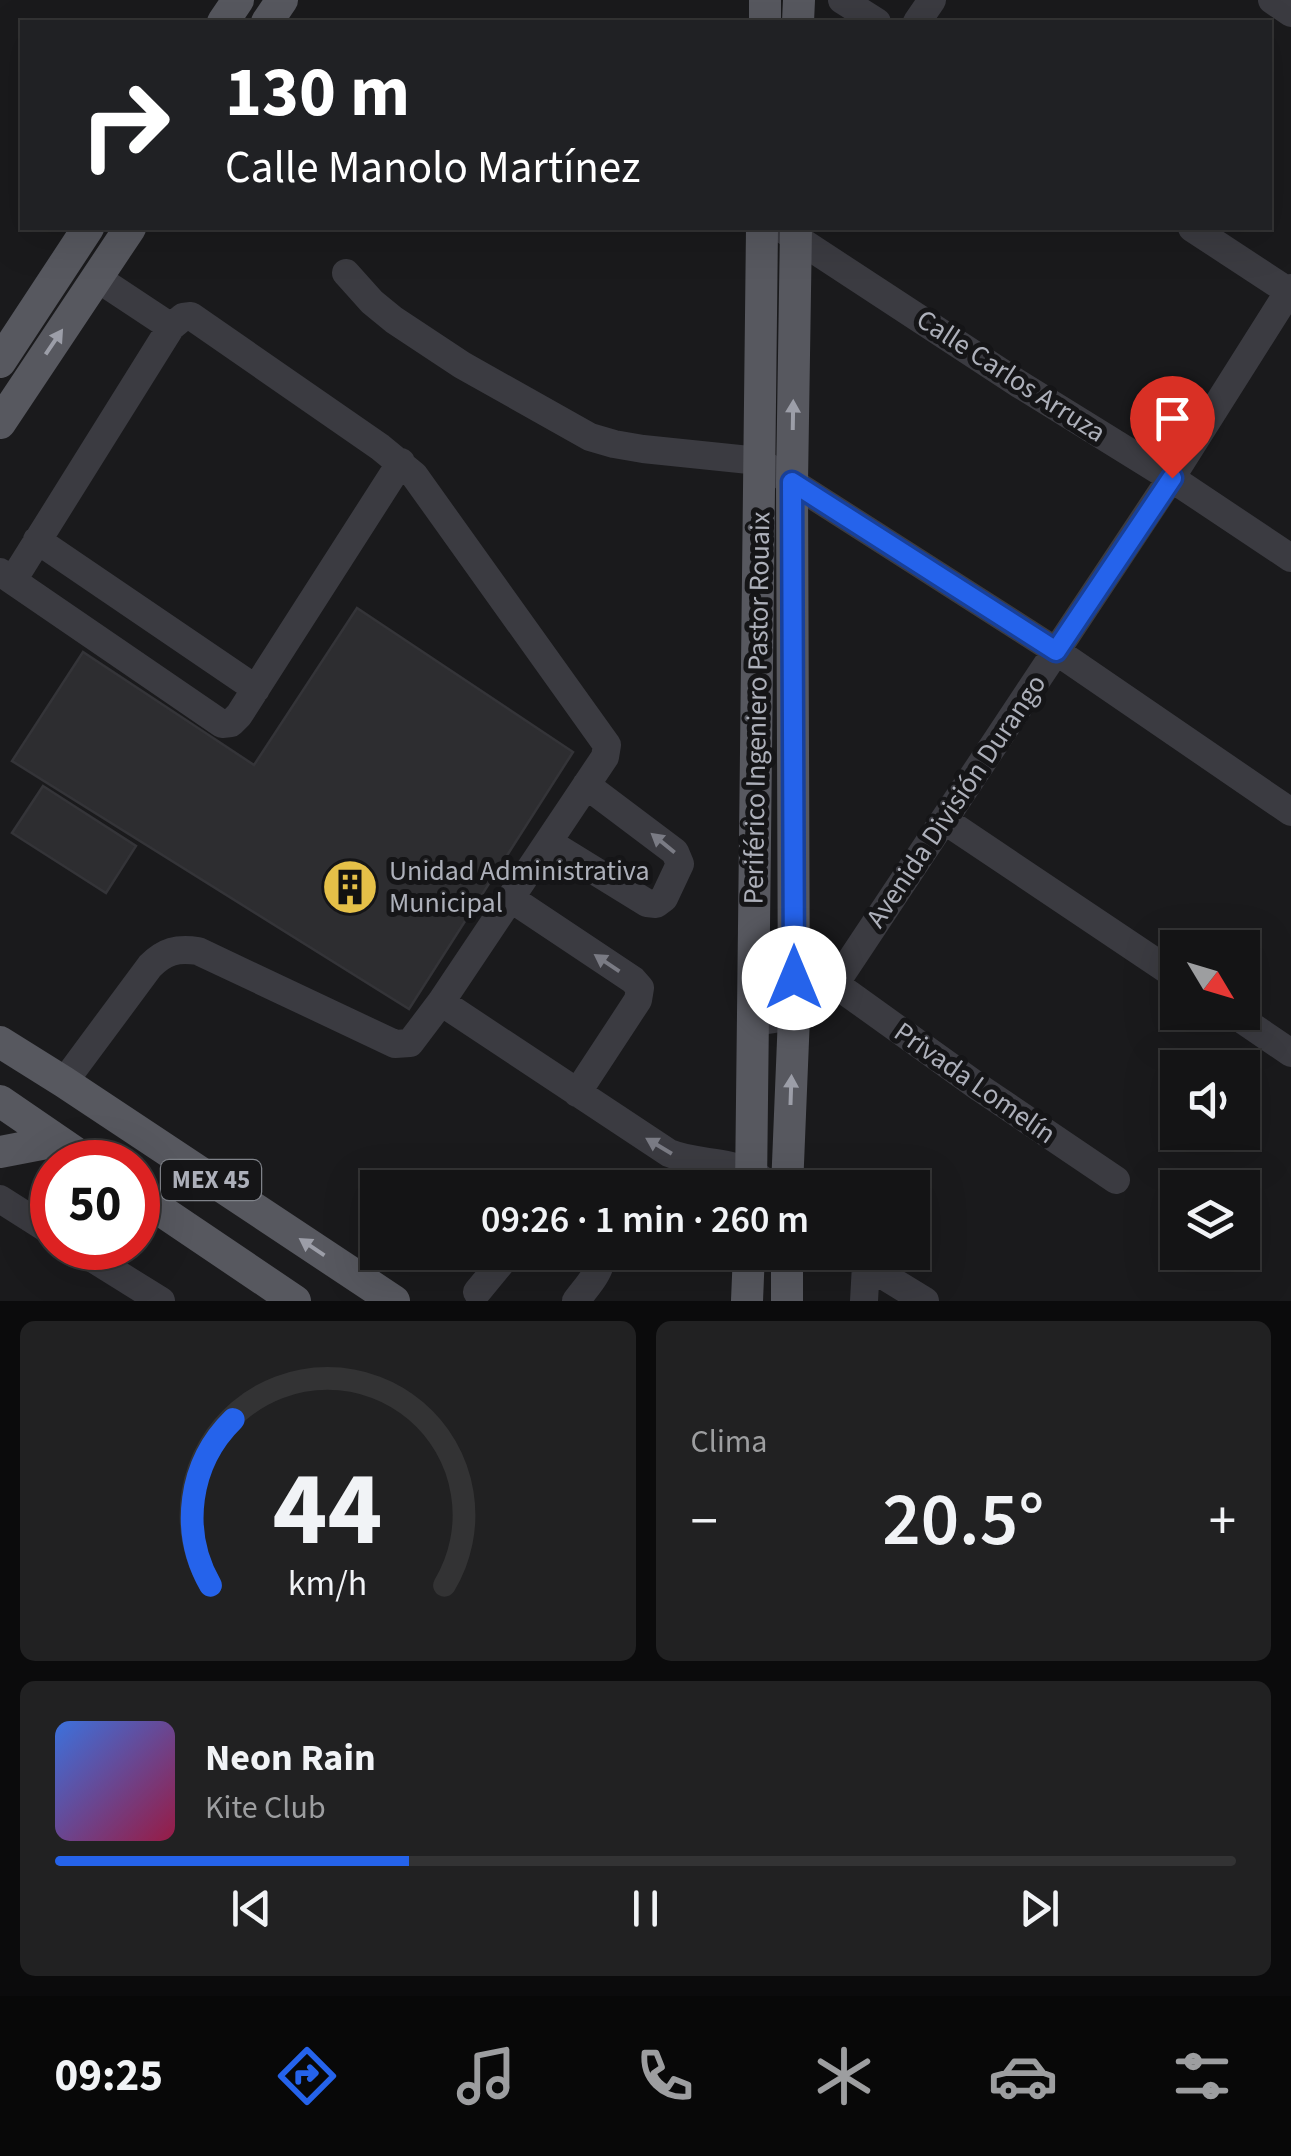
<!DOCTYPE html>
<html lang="es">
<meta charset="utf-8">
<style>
body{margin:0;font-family:"Source Sans 3",sans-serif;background:#212122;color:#f1f3f6;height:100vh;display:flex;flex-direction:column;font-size:38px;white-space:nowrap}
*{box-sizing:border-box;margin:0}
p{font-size:32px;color:#9d9ea0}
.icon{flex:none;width:55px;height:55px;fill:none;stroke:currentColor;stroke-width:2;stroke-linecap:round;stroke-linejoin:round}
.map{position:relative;height:1301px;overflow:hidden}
.drawer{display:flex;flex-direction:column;gap:20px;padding:20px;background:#0b0b0c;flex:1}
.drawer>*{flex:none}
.banner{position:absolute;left:20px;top:20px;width:1252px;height:210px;border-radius:0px;box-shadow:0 10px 40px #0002,0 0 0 2px #333334;background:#202124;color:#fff;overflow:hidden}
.needle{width:65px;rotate:128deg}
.controls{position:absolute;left:1160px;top:930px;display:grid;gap:20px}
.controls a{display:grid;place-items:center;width:100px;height:100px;border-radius:0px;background:#141415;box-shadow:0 10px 40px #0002,0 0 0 2px #333334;font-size:50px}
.speed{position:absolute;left:30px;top:1140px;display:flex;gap:20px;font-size:50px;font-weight:700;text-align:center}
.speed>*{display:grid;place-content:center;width:130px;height:130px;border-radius:50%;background:#141415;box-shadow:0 10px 40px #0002,0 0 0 2px #333334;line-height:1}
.speed .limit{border:15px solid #d22;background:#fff;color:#111}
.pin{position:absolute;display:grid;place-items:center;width:85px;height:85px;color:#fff;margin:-102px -42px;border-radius:50% 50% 50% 0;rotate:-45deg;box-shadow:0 0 10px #0007}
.pin .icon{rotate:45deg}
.me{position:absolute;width:110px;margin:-55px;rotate:0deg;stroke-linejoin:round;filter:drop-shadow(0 0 8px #0008)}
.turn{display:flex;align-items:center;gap:35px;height:210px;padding:0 40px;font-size:45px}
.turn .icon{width:130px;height:130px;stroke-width:2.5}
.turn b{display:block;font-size:70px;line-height:85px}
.big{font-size:75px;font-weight:600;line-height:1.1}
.drawer .card{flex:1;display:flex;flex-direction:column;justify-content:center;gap:15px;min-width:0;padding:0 35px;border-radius:15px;background:#212122}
.drawer .dial{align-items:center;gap:0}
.dial svg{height:260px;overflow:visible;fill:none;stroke:#333334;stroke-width:7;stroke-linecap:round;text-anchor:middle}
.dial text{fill:#f1f3f6;stroke:none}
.song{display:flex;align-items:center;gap:30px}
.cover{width:120px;height:120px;border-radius:15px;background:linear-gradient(135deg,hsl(220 70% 55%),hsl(340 70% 35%))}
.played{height:10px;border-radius:5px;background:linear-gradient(90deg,#2563eb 30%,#333334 30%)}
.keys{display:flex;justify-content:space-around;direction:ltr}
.heat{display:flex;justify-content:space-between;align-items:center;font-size:55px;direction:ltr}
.drawer .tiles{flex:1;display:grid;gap:20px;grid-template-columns:1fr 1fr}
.card:last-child{grid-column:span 2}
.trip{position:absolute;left:360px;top:1170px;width:570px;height:100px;border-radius:0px;background:#141415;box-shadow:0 10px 40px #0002,0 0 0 2px #333334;font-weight:600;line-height:100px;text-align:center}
.tab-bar{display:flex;height:160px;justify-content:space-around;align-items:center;background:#080808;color:#9d9ea0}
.tab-bar .icon{width:70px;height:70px}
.tab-bar .active{color:#2563eb}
.tab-bar b{font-size:45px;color:#f1f3f6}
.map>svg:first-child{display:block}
.building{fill:#2d2d30;stroke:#343438;stroke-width:2.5}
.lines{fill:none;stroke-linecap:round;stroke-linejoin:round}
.minor{stroke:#3b3b41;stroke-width:28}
.major{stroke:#57585f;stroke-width:32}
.oneway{fill:#9c9ea8}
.oneway2{fill:#7a7b84}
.route-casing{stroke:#184099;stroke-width:25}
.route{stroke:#2563eb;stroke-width:18}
.labels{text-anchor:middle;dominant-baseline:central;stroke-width:10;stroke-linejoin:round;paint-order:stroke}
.shield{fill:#151517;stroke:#7f8289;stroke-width:2.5}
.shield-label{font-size:25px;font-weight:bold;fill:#adb0ba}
.street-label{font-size:28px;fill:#adb0ba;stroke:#151517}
.poi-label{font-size:28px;fill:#adb0ba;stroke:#151517;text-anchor:start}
</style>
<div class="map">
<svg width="1291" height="1301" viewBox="0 0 1291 1301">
<rect width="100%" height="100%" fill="#1a1a1c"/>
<path class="building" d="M 357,608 L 573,752 L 409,1009 L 12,761 L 83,652 L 254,765 Z
M 43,786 L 136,846 L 106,893 L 12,833 Z"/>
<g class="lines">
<path class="minor" d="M 842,0 L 877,22
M 1272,0 L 1291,13
M 917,22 L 932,0
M 781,228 L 1019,384 L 1171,478 L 1291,558
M 1192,228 L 1291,293
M 346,273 L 372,302 L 394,320 L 462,365 L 590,437 L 614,444 L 643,449 L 759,461 L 1056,651 L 1291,812
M 97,278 L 171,327
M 37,540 L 256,689
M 0,572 L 222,724 L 231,723 L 239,715 L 401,462
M 13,580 L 171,327 L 183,317 L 191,316 L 380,447 L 414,475 L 607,745 L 605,757 L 441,1002 L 410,1043 L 395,1044 L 198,951 C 177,948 165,951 150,966 L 64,1082
M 944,820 L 1178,977
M 548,842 L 647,903 L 656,904 L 664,898 L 680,864 L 675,852 L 586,785
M 510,898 L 633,980 L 640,988 L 638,1000 L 577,1093
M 835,984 L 980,1088 L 1116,1180
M 441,1002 L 669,1153 C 695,1164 726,1160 751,1173 C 759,1176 766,1183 772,1188
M 1231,1012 L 1291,1053
M 754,1022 C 791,1016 811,1016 835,984 L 1171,478 L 1291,288
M 0,1199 L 52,1232
M 76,1248 L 161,1301
M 845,1252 L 925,1301
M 477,1292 L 510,1252
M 576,1301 C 586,1287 604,1270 601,1252
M 864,1301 L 866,1265"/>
<path class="major" d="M 223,22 L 238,0
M 267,22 L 282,0
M 765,22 L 765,0
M 798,22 L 799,0
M 0,362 L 88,228
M 0,423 L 130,228
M 0,1042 L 64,1082 L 394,1301
M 0,1101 L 89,1162
M 0,1152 L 57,1141
M 751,1188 L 762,228
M 787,1188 L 794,1016 L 792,483 L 796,228
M 138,1195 L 295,1301
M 747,1301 L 749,1252
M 787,1301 L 787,1252"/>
</g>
<defs><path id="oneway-solid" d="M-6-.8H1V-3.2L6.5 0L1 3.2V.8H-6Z" transform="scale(2.5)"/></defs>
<g class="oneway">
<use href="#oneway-solid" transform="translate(54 342) rotate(-56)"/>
<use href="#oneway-solid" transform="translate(793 415) rotate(-89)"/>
<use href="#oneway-solid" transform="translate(791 1090) rotate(-88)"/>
<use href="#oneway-solid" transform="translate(312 1247) rotate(-146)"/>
</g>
<g class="oneway2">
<use href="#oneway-solid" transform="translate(663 843) rotate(-141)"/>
<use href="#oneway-solid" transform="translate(607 963) rotate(-146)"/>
<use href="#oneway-solid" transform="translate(659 1146) rotate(-149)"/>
</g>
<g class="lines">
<g class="route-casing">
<path id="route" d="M 794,978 L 792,482 L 1056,651 L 1172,478"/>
</g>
<use href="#route" class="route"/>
</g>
<defs>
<g id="building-disc" transform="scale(2.875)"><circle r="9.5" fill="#e5c048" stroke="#151517"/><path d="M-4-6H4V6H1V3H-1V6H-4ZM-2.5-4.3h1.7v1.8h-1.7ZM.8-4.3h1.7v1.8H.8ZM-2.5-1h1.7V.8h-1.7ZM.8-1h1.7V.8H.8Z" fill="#111"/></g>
</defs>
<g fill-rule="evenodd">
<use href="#building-disc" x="350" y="887"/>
</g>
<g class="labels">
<rect class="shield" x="161" y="1160" width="100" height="40" rx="8"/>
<g class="shield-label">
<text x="211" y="1180">MEX 45</text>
</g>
<g class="street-label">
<text transform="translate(1011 376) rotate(33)">Calle Carlos Arruza</text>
<text transform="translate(757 708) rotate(-89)">Periférico Ingeniero Pastor Rouaix</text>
<text transform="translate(956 801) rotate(-56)">Avenida División Durango</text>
<text transform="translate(975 1083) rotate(35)">Privada Lomelín</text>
</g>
<g class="poi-label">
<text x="389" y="871">Unidad Administrativa<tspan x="389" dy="32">Municipal</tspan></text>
</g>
</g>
</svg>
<div class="controls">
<a><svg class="needle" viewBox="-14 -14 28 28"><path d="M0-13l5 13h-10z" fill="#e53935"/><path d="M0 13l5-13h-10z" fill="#9d9ea0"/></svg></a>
<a><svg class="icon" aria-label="sound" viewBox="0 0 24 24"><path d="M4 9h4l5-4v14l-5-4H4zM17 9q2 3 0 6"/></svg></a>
<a><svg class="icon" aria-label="layers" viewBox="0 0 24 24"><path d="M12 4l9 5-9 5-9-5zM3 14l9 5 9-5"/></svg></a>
</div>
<div class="speed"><div class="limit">50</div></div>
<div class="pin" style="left:1172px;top:478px;background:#d93025"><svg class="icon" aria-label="arrive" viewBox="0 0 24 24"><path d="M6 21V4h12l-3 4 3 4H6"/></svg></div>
<svg class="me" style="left:794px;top:978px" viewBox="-20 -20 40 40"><circle r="19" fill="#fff"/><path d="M0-13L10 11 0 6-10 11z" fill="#2563eb"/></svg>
<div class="trip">09:26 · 1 min · 260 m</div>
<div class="banner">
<div class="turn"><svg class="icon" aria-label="right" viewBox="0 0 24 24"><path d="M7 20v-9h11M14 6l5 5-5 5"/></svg><div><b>130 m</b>Calle Manolo Martínez</div></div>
</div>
</div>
<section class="drawer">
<div class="tiles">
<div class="card dial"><svg viewBox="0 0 100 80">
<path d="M14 69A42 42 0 1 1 86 69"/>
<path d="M14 69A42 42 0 0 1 21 18" stroke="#2563eb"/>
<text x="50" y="56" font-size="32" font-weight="700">44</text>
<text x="50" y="72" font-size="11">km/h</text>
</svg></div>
<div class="card"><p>Clima</p>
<div class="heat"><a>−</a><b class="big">20.5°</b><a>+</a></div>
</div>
<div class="card">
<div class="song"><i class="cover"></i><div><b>Neon Rain</b><p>Kite Club</p></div></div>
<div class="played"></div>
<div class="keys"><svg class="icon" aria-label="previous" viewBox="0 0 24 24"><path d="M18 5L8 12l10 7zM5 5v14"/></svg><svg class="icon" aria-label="pause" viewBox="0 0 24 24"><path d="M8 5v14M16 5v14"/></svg><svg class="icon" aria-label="next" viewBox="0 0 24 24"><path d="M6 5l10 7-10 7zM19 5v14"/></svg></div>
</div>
</div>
</section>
<nav class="tab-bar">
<b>09:25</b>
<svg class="icon active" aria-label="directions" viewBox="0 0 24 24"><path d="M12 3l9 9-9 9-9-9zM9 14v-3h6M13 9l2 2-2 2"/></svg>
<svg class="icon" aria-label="music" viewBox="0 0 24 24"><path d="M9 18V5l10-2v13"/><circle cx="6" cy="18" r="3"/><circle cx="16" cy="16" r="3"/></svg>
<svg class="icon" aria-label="phone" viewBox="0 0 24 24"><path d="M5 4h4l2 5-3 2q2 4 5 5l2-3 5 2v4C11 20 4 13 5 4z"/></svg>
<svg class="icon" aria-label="climate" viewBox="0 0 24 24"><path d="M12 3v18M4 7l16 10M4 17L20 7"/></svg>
<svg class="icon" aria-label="car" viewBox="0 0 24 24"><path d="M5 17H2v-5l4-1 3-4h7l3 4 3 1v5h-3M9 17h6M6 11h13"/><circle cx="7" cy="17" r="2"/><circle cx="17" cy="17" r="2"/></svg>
<svg class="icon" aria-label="filters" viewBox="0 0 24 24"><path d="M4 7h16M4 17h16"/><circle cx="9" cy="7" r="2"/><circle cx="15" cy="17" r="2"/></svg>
</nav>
